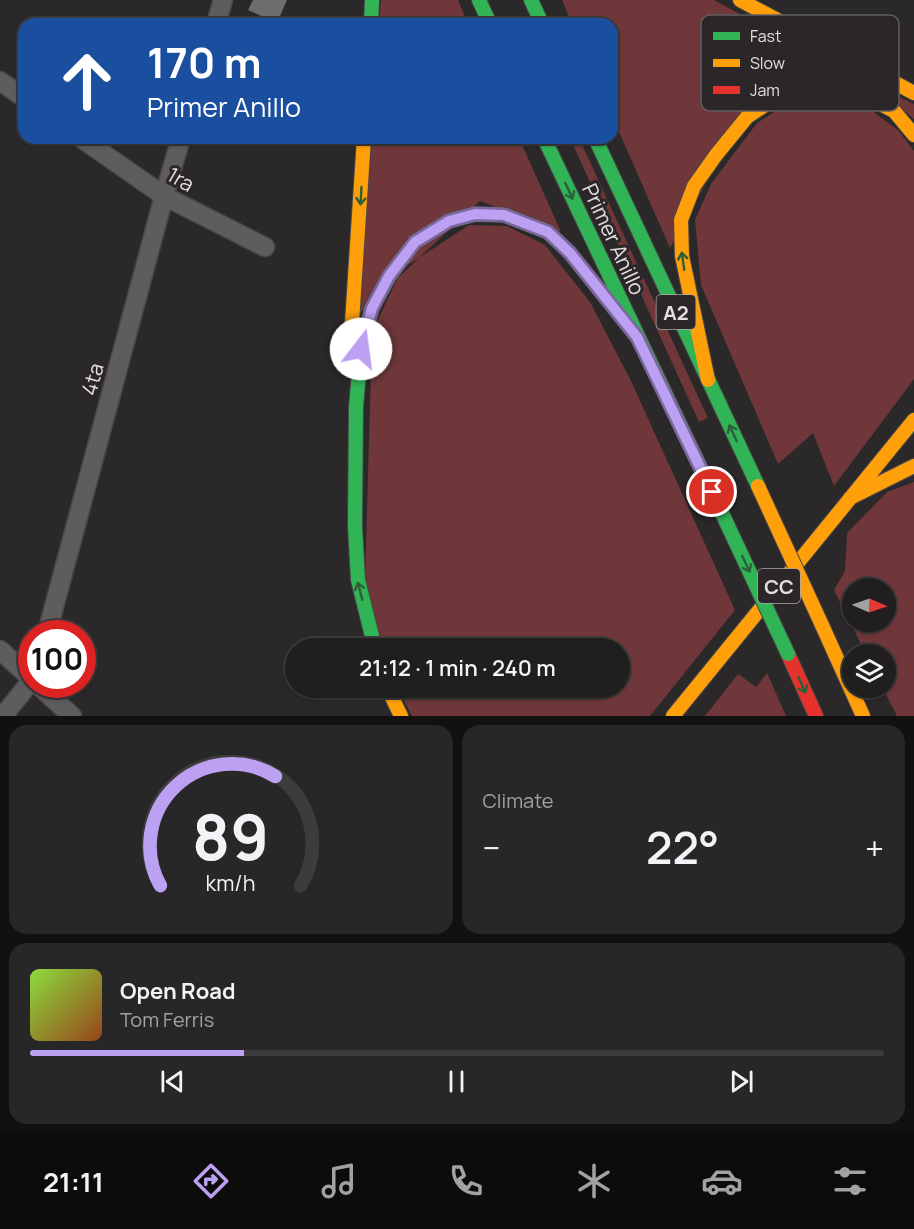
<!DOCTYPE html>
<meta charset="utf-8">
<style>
body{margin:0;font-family:Manrope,sans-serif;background:#282728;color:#f1f3f6;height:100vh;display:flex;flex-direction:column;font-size:22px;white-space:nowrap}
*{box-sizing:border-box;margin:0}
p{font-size:20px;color:#a2a2a4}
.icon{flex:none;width:33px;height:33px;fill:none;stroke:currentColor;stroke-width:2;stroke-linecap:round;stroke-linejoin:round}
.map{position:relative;height:716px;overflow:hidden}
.drawer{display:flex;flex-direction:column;gap:9px;padding:9px;background:#121011;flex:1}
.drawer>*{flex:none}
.top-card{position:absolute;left:18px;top:18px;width:600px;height:126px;border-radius:18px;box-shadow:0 2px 4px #0004,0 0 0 2px #3d3c3d;background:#1a4fa0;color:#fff;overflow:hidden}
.needle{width:39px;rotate:92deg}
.controls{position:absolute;left:842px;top:578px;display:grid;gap:12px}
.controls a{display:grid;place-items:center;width:54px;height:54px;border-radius:50%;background:#201e1f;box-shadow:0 2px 4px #0004,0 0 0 2px #3d3c3d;font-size:30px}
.speed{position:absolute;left:18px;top:620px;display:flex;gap:12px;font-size:30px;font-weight:700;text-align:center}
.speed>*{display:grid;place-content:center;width:78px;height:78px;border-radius:50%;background:#201e1f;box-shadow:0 2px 4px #0004,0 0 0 2px #3d3c3d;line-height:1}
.speed .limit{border:9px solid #d22;background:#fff;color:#111}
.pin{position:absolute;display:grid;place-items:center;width:51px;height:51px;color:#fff;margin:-26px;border:3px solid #fff;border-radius:50%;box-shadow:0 2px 6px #0007}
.me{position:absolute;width:66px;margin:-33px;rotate:15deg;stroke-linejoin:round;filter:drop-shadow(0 0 4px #0008)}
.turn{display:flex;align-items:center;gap:21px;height:126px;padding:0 30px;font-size:27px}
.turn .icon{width:78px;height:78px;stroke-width:2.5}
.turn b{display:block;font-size:42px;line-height:51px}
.big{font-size:45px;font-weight:600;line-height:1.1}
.drawer .card{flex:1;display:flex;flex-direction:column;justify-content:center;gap:9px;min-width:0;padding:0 21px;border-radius:18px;background:#282728}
.drawer .dial{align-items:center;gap:0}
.dial svg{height:156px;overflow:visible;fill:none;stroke:#3d3c3d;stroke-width:7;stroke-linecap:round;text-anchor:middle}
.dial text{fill:#f1f3f6;stroke:none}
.song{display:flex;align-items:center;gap:18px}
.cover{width:72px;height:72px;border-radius:9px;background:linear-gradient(135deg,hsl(90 70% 55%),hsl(20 70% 35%))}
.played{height:6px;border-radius:3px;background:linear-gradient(90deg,#bca0f2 25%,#3d3c3d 25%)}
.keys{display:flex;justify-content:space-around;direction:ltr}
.heat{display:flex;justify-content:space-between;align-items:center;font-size:33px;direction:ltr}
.drawer .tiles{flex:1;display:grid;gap:9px;grid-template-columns:1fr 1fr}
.card:last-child{grid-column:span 2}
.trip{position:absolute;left:285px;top:638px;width:345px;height:60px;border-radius:30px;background:#201e1f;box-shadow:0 2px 4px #0004,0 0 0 2px #3d3c3d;font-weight:600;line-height:60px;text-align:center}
.tab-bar{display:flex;height:96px;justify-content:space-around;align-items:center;background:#0d0c0c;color:#a2a2a4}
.tab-bar .icon{width:42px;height:42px}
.tab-bar .selected{color:#bca0f2}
.tab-bar b{font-size:27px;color:#f1f3f6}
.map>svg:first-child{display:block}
.green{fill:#6f3739;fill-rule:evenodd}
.building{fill:#6f6d6e}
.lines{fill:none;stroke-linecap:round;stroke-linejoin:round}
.street-casing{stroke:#484647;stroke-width:21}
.fast-casing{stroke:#484647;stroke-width:16}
.slow-casing{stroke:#484647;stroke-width:16}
.jam-casing{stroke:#484647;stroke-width:16}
.street{stroke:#5e5c5d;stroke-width:18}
.fast{stroke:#30b455;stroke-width:14}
.slow{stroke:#ff9f0a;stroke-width:14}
.jam{stroke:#e5322d;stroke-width:14}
.fast-bridge-casing{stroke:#484647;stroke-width:16;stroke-linecap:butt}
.slow-bridge-casing{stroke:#484647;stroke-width:16;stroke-linecap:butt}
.fast-bridge{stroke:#30b455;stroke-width:14}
.slow-bridge{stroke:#ff9f0a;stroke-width:14}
.oneway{stroke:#2d5f3b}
.route-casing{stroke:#7a689d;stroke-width:15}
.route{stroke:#bca0f2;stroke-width:10}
.labels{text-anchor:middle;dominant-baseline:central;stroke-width:6;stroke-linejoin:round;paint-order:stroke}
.shield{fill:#2b2729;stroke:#aba8aa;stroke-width:1.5}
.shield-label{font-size:20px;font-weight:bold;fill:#e2dfe1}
.street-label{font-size:21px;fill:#e2dfe1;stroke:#2b2729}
.key{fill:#2b2729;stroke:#625e60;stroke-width:1.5}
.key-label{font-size:16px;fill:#e2dfe1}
</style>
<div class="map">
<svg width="914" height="716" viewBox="0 0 914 716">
<rect width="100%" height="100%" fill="#2a2829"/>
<path class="green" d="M 381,0 L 458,0 L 468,24 L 379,24 Z
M 562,0 L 714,0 L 860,79 L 914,104 L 914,119 L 894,102 L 755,95 L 670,248 L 612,116 L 612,24 L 572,24 Z
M 792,101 L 864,105 L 898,130 L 914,151 L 914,379 L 834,486 L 813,433 L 778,464 L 701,285 L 695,220 L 711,184 L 757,123 Z
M 370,138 L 519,138 L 561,232 L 480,201 L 358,315 Z
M 570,138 L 579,138 L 708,418 L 699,422 Z
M 469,225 L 507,226 L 545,245 L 590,302 L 631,381 L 735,610 L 650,716 L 412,716 L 397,687 L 620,687 L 620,648 L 383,648 L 365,582 L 372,332 L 402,269 Z
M 914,482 L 914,716 L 897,716 L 882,687 L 885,687 L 885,654 L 866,654 L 834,590 L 845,571 L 847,533 L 887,492 ZM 852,588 L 885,588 L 885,621 L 852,621 Z
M 767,673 L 786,716 L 705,716 L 738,674 L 756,687 Z"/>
<path class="building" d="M 253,0 L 287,0 L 277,23 L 248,10 Z"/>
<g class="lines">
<g class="street-casing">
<path id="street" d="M 216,24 L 223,0
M 0,81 L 24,98
M 81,138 L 164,196 L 265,247
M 47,633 L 164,196 L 181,138
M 0,650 L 32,679
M 37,684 L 72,716
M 3,716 L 32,680"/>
</g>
<g class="fast-casing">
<path id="fast" d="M 479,0 L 490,24
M 531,0 L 542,24
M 371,24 L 372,0
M 544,138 L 721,511
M 595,138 L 758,486
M 375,648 L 358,580 L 355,526 L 356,407 L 361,349 L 372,308 L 390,275"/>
</g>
<g class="slow-casing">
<path id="slow" d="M 740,0 L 914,93
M 390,275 L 415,242 L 449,221 L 475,214 L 504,215 L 548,232 L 570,253 L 637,337
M 351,338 L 364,138
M 708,380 L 682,256 L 681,220 L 694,186 L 716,155 L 747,117 L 777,97 L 815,87 L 858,92 L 894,111 L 914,135
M 850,498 L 914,466
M 821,623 L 863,716
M 387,687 L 401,716
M 673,716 L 914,420"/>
</g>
<g class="jam-casing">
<path id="jam" d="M 788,654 L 816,716"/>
</g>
<use href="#street" class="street"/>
<use href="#fast" class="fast"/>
<use href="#slow" class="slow"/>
<use href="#jam" class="jam"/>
<g class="fast-bridge-casing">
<path id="fast-bridge" d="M 721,511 L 788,654"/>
</g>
<g class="slow-bridge-casing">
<path id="slow-bridge" d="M 758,486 L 821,623"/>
</g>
<use href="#fast-bridge" class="fast-bridge"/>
<use href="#slow-bridge" class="slow-bridge"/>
</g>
<defs><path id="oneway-shaft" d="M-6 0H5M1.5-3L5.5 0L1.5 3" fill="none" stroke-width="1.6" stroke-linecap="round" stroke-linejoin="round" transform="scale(1.5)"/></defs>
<g class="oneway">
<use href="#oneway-shaft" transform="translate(569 191) rotate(65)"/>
<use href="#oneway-shaft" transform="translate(361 196) rotate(93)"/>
<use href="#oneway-shaft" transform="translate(683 261) rotate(-98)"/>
<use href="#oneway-shaft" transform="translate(733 433) rotate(-115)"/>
<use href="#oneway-shaft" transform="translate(746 564) rotate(65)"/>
<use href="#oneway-shaft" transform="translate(360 591) rotate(-105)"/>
<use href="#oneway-shaft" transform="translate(802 685) rotate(66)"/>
</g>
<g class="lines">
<g class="route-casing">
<path id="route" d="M 361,349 L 372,308 L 389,276 L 415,242 L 449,221 L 475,214 L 504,215 L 548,232 L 570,253 L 637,337 L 712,492"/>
</g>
<use href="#route" class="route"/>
</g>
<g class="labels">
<g class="shield">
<rect x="656.5" y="295" width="39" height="34" rx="4.5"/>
<rect x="758" y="569" width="42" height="34" rx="4.5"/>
</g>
<g class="shield-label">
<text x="676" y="312">A2</text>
<text x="779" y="586">CC</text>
</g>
<g class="street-label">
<text transform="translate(181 179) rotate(30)">1ra</text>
<text transform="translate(614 239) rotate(65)">Primer Anillo</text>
<text transform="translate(92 379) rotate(-75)">4ta</text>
</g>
</g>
<rect x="701" y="15" width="198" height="96" rx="9" class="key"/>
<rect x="713" y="32" width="27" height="8" fill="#30b455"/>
<rect x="713" y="59" width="27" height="8" fill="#ff9f0a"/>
<rect x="713" y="86" width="27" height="8" fill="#e5322d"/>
<g class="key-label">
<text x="750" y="42">Fast</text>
<text x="750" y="69">Slow</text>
<text x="750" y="96">Jam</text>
</g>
</svg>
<div class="controls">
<a><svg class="needle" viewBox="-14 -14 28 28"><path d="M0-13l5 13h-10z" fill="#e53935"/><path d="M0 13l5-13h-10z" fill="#a2a2a4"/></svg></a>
<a><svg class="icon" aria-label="layers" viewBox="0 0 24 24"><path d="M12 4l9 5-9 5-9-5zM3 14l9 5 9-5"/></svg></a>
</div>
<div class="speed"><div class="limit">100</div></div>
<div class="pin" style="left:712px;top:492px;background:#d93025"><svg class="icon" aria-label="arrive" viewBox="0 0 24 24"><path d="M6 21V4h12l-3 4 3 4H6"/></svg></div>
<svg class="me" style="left:361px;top:349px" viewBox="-20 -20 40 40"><circle r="19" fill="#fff"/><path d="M0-13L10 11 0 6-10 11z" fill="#bca0f2"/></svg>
<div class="trip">21:12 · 1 min · 240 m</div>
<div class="top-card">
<div class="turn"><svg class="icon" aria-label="ahead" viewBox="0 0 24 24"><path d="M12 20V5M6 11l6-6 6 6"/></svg><div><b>170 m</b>Primer Anillo</div></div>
</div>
</div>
<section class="drawer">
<div class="tiles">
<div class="card dial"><svg viewBox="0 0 100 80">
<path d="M14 69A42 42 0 1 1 86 69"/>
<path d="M14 69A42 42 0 0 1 73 13" stroke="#bca0f2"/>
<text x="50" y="56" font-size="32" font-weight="700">89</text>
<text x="50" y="72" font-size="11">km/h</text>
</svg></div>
<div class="card"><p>Climate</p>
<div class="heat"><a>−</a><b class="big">22°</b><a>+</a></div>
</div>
<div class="card">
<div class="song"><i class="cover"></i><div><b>Open Road</b><p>Tom Ferris</p></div></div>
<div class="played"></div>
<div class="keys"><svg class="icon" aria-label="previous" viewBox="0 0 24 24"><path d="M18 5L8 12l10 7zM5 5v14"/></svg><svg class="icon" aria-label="pause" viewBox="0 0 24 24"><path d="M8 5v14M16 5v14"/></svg><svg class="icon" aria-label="next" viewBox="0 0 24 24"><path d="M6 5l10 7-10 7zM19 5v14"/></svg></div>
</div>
</div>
</section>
<nav class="tab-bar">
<b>21:11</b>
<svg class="icon selected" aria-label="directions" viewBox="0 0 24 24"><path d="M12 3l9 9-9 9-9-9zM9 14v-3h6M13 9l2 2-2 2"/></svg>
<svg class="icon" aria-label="music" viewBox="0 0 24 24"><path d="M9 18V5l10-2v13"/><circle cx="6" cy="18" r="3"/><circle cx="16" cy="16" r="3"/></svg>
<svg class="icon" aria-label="phone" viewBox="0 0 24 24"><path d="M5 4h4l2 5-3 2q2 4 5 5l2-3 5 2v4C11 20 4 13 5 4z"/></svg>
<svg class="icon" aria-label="climate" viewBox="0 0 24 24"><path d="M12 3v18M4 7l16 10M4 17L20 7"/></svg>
<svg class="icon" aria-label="car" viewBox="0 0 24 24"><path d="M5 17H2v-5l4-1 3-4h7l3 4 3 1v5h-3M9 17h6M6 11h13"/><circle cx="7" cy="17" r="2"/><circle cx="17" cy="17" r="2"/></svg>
<svg class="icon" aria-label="filters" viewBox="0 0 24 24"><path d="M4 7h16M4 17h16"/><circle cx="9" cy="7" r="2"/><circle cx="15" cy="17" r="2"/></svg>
</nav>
